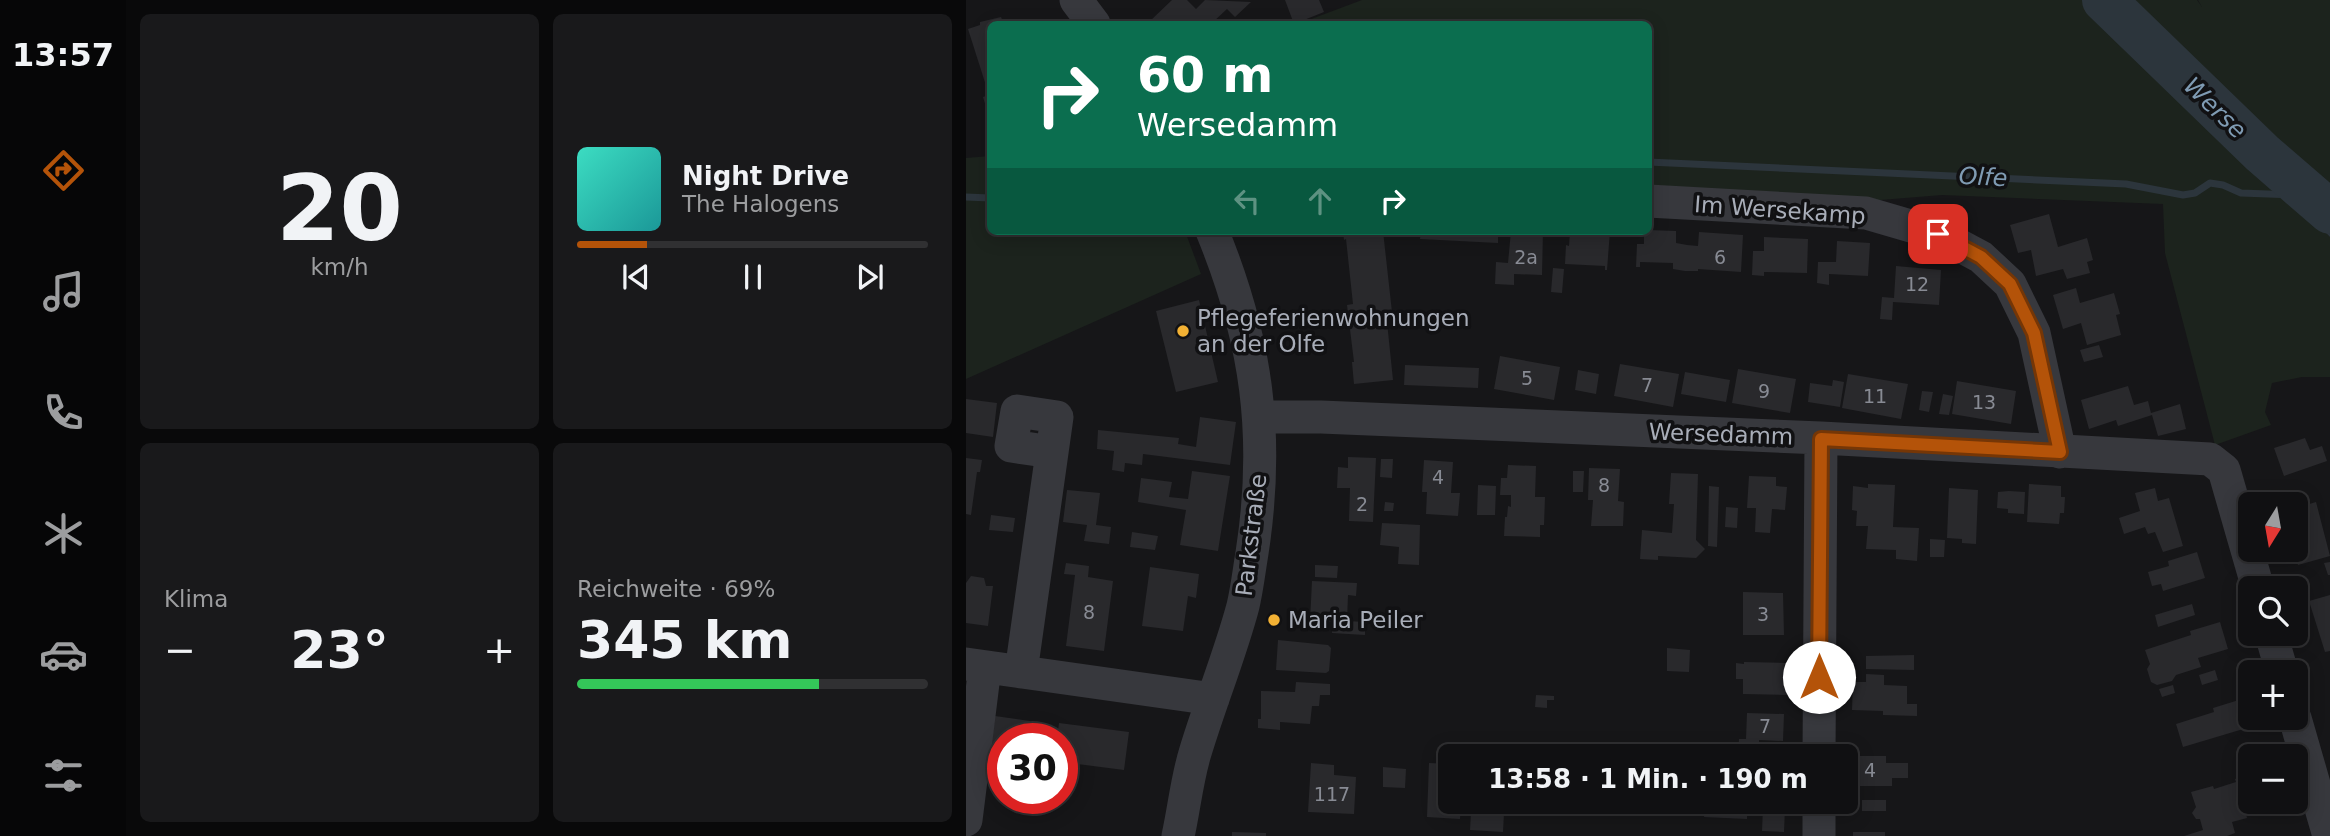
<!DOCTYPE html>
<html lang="de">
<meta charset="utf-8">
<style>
body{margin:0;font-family:"DejaVu Sans",sans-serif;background:#19191b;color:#f1f3f6;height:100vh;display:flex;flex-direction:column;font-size:26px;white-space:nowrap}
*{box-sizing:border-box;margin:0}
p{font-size:23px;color:#9c9d9f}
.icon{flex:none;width:38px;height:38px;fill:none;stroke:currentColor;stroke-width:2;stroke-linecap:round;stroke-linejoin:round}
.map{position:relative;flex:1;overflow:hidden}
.details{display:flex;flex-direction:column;gap:14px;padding:14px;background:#09090a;width:840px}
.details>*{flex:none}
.hud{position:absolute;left:21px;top:21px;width:665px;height:214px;border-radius:10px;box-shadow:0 4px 18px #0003,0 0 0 2px #303032;background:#0b6e4f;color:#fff;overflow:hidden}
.needle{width:46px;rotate:191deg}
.fabs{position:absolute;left:1272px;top:492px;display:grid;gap:14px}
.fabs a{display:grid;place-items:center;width:70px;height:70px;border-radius:10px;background:#101012;box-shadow:0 4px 18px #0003,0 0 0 2px #303032;font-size:35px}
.speed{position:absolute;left:21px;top:723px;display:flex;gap:14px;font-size:35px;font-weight:700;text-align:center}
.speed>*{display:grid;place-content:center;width:91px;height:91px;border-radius:50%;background:#101012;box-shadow:0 4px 18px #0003,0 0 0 2px #303032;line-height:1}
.speed .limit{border:10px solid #d22;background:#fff;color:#111}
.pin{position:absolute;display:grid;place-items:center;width:60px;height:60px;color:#fff;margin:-30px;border-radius:14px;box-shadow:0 4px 10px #0006}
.me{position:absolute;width:77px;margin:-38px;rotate:0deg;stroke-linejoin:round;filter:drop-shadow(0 0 5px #0008)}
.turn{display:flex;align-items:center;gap:24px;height:147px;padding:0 35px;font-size:32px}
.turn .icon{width:91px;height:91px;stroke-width:2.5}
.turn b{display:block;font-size:49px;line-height:60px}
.lanes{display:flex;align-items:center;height:66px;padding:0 35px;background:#0003;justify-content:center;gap:35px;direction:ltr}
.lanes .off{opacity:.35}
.big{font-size:52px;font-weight:800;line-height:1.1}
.details .widget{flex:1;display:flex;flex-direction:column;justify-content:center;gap:10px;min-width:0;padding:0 24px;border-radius:10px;background:#19191b}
.details .dial{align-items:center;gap:0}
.dial b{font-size:91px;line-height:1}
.song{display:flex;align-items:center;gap:21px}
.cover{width:84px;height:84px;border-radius:10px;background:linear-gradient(135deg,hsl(170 70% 55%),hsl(180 70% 35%))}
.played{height:7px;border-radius:4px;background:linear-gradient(90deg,#b45309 20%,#303032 20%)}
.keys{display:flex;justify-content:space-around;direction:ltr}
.heat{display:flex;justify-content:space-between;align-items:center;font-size:38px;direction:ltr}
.charge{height:10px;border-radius:5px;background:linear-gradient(90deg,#34c759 69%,#303032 0)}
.details .tiles{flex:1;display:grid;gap:14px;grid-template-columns:repeat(2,1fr)}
.trip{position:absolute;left:472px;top:744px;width:420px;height:70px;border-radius:10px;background:#101012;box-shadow:0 4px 18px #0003,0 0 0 2px #303032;font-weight:800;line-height:70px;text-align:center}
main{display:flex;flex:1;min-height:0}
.tabs{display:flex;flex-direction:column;width:126px;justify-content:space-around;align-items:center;background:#060607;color:#9c9d9f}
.tabs .icon{width:49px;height:49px}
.tabs .selected{color:#b45309}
.tabs b{font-size:32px;color:#f1f3f6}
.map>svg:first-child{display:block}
.green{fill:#1c231d}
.water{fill:#2c353c}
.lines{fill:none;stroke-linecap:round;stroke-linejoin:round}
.stream{stroke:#2c353c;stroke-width:7}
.river{stroke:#2c353c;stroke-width:44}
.building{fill:#29292c}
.minor{stroke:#37383d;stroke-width:33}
.route-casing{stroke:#753606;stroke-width:18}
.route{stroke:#b45309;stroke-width:12}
.poi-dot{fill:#f2b134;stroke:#111113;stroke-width:2.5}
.labels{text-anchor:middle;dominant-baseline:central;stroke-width:7;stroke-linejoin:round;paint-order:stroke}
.number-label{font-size:19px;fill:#888b94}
.street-label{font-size:23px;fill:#a8adb8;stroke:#111113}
.poi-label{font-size:23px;fill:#a8adb8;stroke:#111113;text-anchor:start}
.water-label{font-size:24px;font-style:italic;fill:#7f9bb3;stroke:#111113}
</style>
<main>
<nav class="tabs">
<b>13:57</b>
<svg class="icon selected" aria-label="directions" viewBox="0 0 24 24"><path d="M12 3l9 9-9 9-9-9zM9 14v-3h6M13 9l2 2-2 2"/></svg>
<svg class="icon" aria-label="music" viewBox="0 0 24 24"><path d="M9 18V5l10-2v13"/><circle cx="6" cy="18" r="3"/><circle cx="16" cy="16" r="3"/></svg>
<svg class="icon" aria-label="phone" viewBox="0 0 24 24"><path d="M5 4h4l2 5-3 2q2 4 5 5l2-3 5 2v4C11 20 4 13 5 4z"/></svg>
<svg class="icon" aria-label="climate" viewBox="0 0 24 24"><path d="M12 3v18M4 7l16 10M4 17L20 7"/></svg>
<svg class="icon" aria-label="car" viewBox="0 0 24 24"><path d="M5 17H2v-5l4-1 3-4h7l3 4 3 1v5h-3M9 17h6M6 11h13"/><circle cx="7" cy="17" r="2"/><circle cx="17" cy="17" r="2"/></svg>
<svg class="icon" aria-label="filters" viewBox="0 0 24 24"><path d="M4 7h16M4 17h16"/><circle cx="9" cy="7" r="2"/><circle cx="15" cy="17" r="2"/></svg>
</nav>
<section class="details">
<div class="tiles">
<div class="widget dial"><b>20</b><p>km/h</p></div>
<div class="widget">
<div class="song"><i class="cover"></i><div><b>Night Drive</b><p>The Halogens</p></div></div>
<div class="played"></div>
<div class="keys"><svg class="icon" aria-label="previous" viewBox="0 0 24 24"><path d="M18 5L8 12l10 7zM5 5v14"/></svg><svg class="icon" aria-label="pause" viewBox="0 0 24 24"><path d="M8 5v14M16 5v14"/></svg><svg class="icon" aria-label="next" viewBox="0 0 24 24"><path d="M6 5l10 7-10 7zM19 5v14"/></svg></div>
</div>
<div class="widget"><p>Klima</p>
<div class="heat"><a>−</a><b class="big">23°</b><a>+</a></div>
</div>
<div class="widget"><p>Reichweite · 69%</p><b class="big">345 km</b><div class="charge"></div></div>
</div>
</section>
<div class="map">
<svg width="1364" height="836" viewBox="0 0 1364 836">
<rect width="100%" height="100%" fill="#161618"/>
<path class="green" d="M 396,0 L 1231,0 L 1236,7 L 1232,0 L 1364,0 L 1364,194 L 1343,178 L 1297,154 L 1322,194 L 1364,237 L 1364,377 L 1336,377 L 1306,383 L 1299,412 L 1305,425 L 1249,445 L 1199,253 L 1197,204 L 976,195 L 902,201 L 683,189 L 682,24 L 332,24 Z
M 24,156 L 24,231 L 219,231 L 235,274 L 0,379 L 0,158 Z"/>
<path class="water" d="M 1296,153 L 1343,178 L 1364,194 L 1364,237 L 1322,194 Z"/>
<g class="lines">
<path class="stream" d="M 682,162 L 1160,184 L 1217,195 L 1229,193 L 1244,183 L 1257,185 L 1275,193 L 1330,195
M 0,197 L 24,198"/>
<path class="river" d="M 1138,0 L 1296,153 L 1364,212"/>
</g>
<path class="building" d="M 206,0 L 221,0 L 230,9 L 239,0 L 285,2 L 269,17 L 261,9 L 245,24 L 187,24 L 184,21 Z
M 319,0 L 353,0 L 358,12 L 328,24 Z
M 35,17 L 38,24 L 24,24 L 24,120 L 17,97 L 23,95 L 2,29 L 14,25 L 14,22 Z
M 1083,214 L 1092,247 L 1121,238 L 1127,260 L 1121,262 L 1124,273 L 1101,279 L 1097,269 L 1070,276 L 1065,250 L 1052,253 L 1044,225 Z
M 682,230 L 710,231 L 710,243 L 721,245 L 732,246 L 733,232 L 777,235 L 775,272 L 732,269 L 732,271 L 719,271 L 707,269 L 707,263 L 674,262 L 674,267 L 670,267 L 671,244 L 678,244 L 678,231 Z
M 377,231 L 417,231 L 427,321 L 421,322 L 427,380 L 388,384 L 386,362 L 388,362 L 381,305 L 387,304 L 380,239 L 378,240 Z
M 455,231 L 532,231 L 532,243 L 454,239 Z
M 545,231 L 577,231 L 576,275 L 548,274 L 548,285 L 529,284 L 530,262 L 542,263 Z
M 604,231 L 644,231 L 641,270 L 639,270 L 639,266 L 599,264 L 600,245 L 603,246 Z
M 798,237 L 842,239 L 841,273 L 798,272 L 798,276 L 786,275 L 787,251 L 798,251 Z
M 871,241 L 904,243 L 902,276 L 863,274 L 863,285 L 851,283 L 852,262 L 870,262 Z
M 930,266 L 975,270 L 973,305 L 927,302 L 926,320 L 914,319 L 916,297 L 928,298 Z
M 587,268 L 598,269 L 596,293 L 585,292 Z
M 1110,288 L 1114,303 L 1148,293 L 1154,314 L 1150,315 L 1155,335 L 1121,345 L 1115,323 L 1097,329 L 1087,295 Z
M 233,300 L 252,382 L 210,392 L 190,311 Z
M 1133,345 L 1137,357 L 1118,362 L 1114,350 Z
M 534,356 L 594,367 L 588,400 L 528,389 Z
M 654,364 L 713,374 L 707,407 L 648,396 Z
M 439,365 L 513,368 L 512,388 L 438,385 Z
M 772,369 L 830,379 L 824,413 L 766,403 Z
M 612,370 L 633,374 L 630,394 L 609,390 Z
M 719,372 L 764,380 L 760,402 L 715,394 Z
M 882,374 L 942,384 L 935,419 L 876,408 Z
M 867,380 L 878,382 L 874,407 L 842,402 L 844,383 L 866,386 Z
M 991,381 L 1050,391 L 1045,424 L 986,414 Z
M 1162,386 L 1168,405 L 1182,401 L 1185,413 L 1214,404 L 1220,429 L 1192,436 L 1186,415 L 1152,426 L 1150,420 L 1123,429 L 1115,400 Z
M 956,391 L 967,392 L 963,412 L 953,410 Z
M 977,394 L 987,396 L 983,415 L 973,414 Z
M 0,399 L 31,403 L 27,437 L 0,433 Z
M 234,417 L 270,422 L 264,465 L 177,454 L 176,465 L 159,463 L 158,472 L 146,470 L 148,451 L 131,449 L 132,430 L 213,438 L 212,444 L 230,447 Z
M 1339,438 L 1344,450 L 1356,446 L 1361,461 L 1318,476 L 1308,448 Z
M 382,457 L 410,458 L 407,522 L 383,521 L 384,488 L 371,488 L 372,467 L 382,468 Z
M 0,458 L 16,460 L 14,472 L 11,472 L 5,515 L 0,514 Z
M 415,459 L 427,459 L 426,478 L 414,477 Z
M 458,460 L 487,462 L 485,493 L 494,493 L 492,516 L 460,514 L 461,492 L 456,492 Z
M 542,465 L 570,466 L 569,497 L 579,497 L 578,525 L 574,525 L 574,537 L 538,536 L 539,517 L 541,517 L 542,506 L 545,507 L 545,495 L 534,495 L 535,478 L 541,478 Z
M 623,468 L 654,469 L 652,501 L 658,502 L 657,526 L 625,526 L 627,500 L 622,500 Z
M 226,471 L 264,476 L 252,551 L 214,545 L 220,510 L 172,502 L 175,478 L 206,482 L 203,497 L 222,499 Z
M 607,471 L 618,471 L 617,492 L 607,492 Z
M 705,473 L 732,474 L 730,540 L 739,549 L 730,558 L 692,556 L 692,560 L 674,559 L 676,530 L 706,533 L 708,504 L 703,504 Z
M 783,476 L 810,477 L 810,486 L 821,487 L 819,510 L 806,509 L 804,533 L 789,532 L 790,508 L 781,508 Z
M 902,484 L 929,485 L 927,527 L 953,528 L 951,561 L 930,559 L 930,550 L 900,549 L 902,526 L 890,526 L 891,511 L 886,510 L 887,486 L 902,488 Z
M 1063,484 L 1095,486 L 1095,497 L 1099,497 L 1098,513 L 1094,513 L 1093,524 L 1061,522 Z
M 512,485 L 530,486 L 529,515 L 511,515 Z
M 743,486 L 753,487 L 751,547 L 742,546 Z
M 983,488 L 1012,490 L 1010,544 L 996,543 L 996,539 L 981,538 Z
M 1189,488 L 1192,501 L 1203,498 L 1217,546 L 1197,552 L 1189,532 L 1182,534 L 1179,527 L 1158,534 L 1153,518 L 1174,511 L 1169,493 Z
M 101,490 L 134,493 L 130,525 L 145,527 L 143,544 L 118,541 L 121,525 L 97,522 Z
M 1043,491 L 1059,492 L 1058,514 L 1042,513 L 1042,509 L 1031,508 L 1032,492 Z
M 419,502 L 428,503 L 427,511 L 418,511 Z
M 1350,502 L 1364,556 L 1332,565 L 1328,550 L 1330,550 L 1330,508 Z
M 760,507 L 772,508 L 771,528 L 759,527 Z
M 25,515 L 49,518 L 47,532 L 23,530 Z
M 416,523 L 454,525 L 453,565 L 432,564 L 433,547 L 414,545 Z
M 166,532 L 192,536 L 189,550 L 164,547 Z
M 964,539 L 979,540 L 978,557 L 964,557 Z
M 1231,552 L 1239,578 L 1197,591 L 1195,584 L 1186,586 L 1182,572 L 1203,566 L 1202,561 Z
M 1364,562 L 1364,575 L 1362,575 L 1358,563 Z
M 100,563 L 123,566 L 122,577 L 147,581 L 138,651 L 100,646 L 109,575 L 98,574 Z
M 349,565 L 372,566 L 371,578 L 349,577 Z
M 184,567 L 233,574 L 230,598 L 222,596 L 217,631 L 176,626 Z
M 5,576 L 18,578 L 20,586 L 27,586 L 22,626 L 0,623 L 0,583 Z
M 346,581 L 391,583 L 390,596 L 382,595 L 381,621 L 399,622 L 399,635 L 366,633 L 367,622 L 344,622 Z
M 777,592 L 817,593 L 818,635 L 777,635 Z
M 1364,595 L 1364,651 L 1359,652 L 1343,601 Z
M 1226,604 L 1229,615 L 1192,627 L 1189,615 Z
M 1254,622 L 1262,649 L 1232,658 L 1235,667 L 1210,675 L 1206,681 L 1191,685 L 1185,682 L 1181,669 L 1184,664 L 1179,650 L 1225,635 L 1224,631 Z
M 312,640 L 362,645 L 365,648 L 363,671 L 360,673 L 310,670 Z
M 701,648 L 724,650 L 723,672 L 701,671 Z
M 948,655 L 948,670 L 900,669 L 900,656 Z
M 778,662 L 821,663 L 821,695 L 777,694 L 777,679 L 770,679 L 770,663 L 778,664 Z
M 1249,670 L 1252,680 L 1236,685 L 1233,675 Z
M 900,674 L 918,675 L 918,685 L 941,686 L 941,704 L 951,704 L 951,716 L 917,715 L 917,711 L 886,710 L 887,682 L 900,682 Z
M 330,682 L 364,684 L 364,695 L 354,695 L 353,706 L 346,706 L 344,724 L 314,722 L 314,730 L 292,728 L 292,719 L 295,719 L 295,691 L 329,692 Z
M 1207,685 L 1209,693 L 1196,697 L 1193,689 Z
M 570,695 L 588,696 L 588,700 L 581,700 L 581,708 L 569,707 Z
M 1276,699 L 1284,727 L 1217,747 L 1210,724 L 1248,712 L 1247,708 Z
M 781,713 L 818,714 L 817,741 L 793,740 L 793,754 L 772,753 L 773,739 L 780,739 Z
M 29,716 L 64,721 L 62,738 L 37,738 L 37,749 L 25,747 Z
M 93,723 L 163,732 L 158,770 L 96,762 L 96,738 L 91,738 Z
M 568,745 L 596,746 L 595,756 L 568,756 Z
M 1292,749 L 1294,756 L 1284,756 L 1284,762 L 1274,766 L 1271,755 Z
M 888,756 L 920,756 L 920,763 L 942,763 L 942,778 L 926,778 L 926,786 L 887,786 Z
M 345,763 L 368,765 L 368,775 L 390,777 L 388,814 L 342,812 Z
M 463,763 L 485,764 L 485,802 L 495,802 L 494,819 L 461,817 Z
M 417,767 L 440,769 L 439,788 L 417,787 Z
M 1284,774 L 1284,802 L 1292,802 L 1278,806 L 1281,818 L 1266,822 L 1269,833 L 1261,836 L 1218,836 L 1237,830 L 1234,819 L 1230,819 L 1226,813 L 1230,807 L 1225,792 L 1247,786 L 1248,789 L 1270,782 L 1269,779 Z
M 896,800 L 920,800 L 920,811 L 896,811 Z
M 592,802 L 650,802 L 649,816 L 591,813 Z
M 739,802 L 785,802 L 785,808 L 781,808 L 781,819 L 738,817 Z
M 797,807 L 819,808 L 818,832 L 796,831 Z
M 505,812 L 538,813 L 537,832 L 504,830 Z
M 266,832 L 300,833 L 300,836 L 266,836 Z
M 887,832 L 919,832 L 919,836 L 887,836 Z"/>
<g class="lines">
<path class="minor" d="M 110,0 L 128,24
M 682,201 L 900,213 L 972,234 L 1015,257 L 1044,284 L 1068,333 L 1094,452
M 294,417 L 355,417 L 855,438 L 1244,459 L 1258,470 L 1292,588
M 1305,634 L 1316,672
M 0,664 L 247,699
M 55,672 L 91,417 L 51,411 L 45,446 L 86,452
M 1329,718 L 1363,836
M 853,756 L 855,438
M 0,820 L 19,667
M 212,836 C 218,809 221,779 229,753 C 244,703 264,655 277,606 C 281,589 283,571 286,553 C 304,437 291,340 246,231
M 853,836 L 853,802"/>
</g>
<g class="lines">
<g class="route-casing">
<path id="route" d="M 853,677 L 855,439 L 1094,452 L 1068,333 L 1044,284 L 1015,257 L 972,234"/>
</g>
<use href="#route" class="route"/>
</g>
<g class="poi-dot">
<circle cx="217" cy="331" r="7"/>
<circle cx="308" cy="620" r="7"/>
</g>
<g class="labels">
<g class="number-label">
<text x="560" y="257">2a</text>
<text x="754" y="257">6</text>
<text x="951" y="284">12</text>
<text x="561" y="378">5</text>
<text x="681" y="385">7</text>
<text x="798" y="391">9</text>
<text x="909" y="396">11</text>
<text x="1018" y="402">13</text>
<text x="472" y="477">4</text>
<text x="638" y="485">8</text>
<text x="396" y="504">2</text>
<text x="123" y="612">8</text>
<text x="797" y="614">3</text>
<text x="799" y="726">7</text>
<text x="904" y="770">4</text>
<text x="366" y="794">117</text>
</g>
<g class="street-label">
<text transform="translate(814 210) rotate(4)">Im Wersekamp</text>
<text transform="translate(755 434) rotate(2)">Wersedamm</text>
<text transform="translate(285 535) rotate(-83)">Parkstraße</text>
</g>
<g class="poi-label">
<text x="231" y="318">Pflegeferienwohnungen<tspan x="231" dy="26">an der Olfe</tspan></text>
<text x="322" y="620">Maria Peiler</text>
</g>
<g class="water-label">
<text transform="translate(1249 108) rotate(44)">Werse</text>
<text transform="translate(1017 177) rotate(3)">Olfe</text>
</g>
</g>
</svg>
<div class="fabs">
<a><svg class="needle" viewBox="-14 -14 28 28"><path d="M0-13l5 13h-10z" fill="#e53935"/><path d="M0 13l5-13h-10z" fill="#9c9d9f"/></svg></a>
<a><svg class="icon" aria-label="search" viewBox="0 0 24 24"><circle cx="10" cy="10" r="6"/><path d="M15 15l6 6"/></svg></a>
<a>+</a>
<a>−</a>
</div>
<div class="speed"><div class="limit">30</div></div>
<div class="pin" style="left:972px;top:234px;background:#d93025"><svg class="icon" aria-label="arrive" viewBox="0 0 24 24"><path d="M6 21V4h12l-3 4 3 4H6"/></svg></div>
<svg class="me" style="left:853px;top:677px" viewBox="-20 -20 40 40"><circle r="19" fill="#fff"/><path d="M0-13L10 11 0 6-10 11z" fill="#b45309"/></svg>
<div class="trip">13:58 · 1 Min. · 190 m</div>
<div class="hud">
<div class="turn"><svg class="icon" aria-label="right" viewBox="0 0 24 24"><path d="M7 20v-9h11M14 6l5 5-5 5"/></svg><div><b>60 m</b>Wersedamm</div></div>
<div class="lanes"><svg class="icon off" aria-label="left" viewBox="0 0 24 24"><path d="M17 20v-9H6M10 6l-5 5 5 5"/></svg><svg class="icon off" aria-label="ahead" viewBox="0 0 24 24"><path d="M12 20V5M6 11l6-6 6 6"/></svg><svg class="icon" aria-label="right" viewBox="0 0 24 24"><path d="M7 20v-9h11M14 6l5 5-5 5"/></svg></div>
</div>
</div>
</main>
